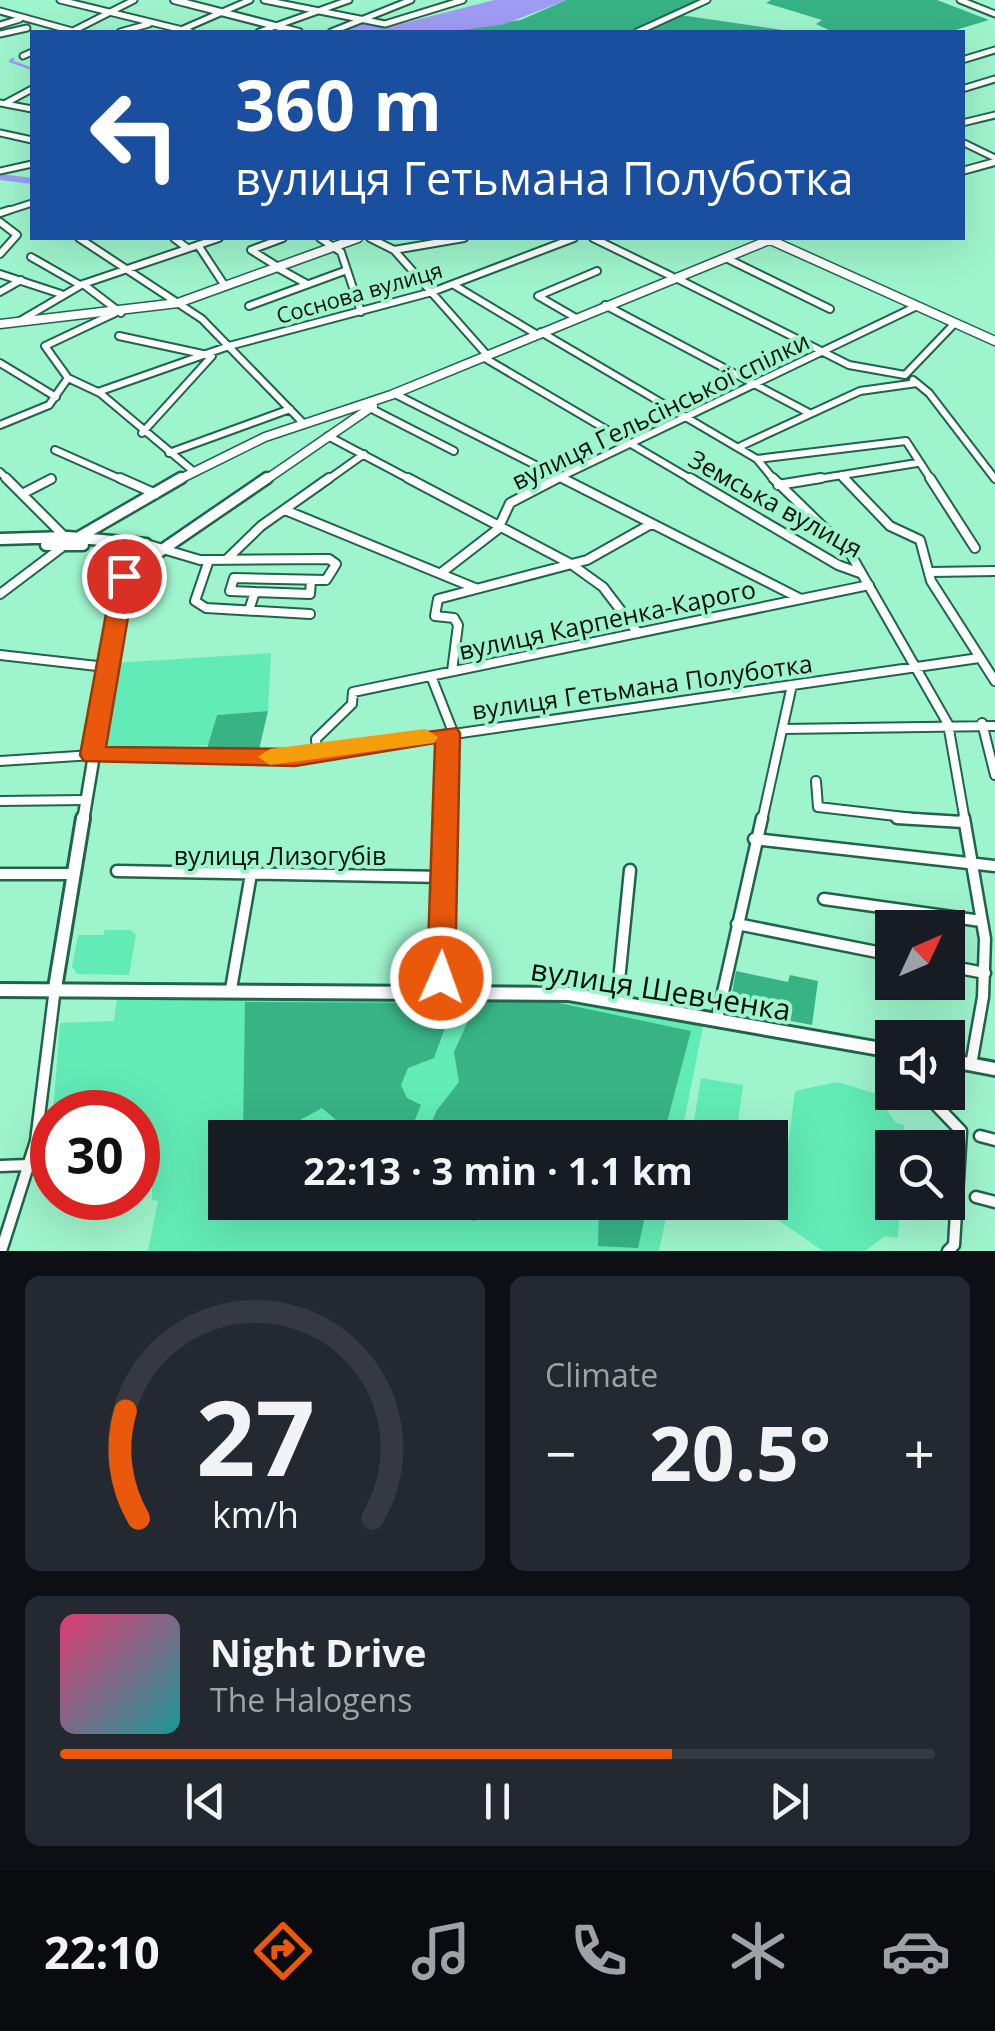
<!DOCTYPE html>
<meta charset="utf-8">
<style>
body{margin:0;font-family:"Open Sans",sans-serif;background:#242831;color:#f1f3f6;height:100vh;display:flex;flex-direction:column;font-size:38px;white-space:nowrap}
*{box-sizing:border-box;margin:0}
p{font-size:32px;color:#9ea1a6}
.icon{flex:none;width:55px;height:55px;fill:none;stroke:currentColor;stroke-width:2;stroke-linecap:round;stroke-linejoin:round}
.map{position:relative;height:1251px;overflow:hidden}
.details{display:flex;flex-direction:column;gap:25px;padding:25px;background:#0d0f14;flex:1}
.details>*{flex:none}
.hud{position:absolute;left:30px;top:30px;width:935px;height:210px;border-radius:0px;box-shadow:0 10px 40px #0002;background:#1a4fa0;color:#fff;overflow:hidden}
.needle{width:65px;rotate:46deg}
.buttons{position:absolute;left:875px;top:910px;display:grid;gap:20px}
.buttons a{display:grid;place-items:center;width:90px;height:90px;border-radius:0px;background:#171b24;box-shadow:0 10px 40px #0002;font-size:50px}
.speed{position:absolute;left:30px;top:1090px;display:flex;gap:20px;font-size:50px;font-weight:700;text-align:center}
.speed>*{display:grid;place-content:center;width:130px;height:130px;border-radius:50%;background:#171b24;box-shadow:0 10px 40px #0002;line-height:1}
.speed .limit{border:15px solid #d22;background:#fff;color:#111}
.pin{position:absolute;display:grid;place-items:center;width:85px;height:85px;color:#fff;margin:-42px;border:5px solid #fff;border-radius:50%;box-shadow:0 2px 10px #0007}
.me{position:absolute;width:110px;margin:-55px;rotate:2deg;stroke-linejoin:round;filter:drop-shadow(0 0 8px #0008)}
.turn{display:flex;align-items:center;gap:35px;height:210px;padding:0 40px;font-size:45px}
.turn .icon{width:130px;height:130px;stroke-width:2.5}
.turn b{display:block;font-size:70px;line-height:85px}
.big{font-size:75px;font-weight:700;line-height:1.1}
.details .card{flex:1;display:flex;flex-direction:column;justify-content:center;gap:15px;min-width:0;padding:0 35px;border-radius:15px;background:#242831}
.details .dial{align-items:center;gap:0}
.dial svg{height:260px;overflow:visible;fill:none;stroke:#363941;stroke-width:7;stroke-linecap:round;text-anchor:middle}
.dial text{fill:#f1f3f6;stroke:none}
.song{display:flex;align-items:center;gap:30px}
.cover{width:120px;height:120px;border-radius:15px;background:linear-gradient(135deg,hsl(340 70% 55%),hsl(180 70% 35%))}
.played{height:10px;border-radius:5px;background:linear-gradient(90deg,#ea580c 70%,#363941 70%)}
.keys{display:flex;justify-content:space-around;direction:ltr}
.heat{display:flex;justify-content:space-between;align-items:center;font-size:55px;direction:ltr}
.details .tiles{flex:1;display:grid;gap:25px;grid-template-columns:1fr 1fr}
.card:last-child{grid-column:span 2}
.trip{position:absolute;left:208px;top:1120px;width:580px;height:100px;border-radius:0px;background:#171b24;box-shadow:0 10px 40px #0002;font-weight:700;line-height:100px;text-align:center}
.dock{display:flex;height:160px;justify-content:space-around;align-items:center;background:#090b0e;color:#9ea1a6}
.dock .icon{width:70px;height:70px}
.dock .active{color:#ea580c}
.dock b{font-size:45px;color:#f1f3f6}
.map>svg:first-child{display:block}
.green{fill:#62ebb6}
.forest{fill:#37b386}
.water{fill:#9f9cf5}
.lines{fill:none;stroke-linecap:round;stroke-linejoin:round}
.stream{stroke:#9f9cf5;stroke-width:2.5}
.river{stroke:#9f9cf5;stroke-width:6}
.minor-far3-casing{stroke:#21644a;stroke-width:9}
.minor-far2-casing{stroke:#21644a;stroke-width:10}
.minor-far1-casing{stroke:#21644a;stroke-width:12}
.minor-casing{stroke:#21644a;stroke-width:15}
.major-far3-casing{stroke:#21644a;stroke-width:10}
.major-far2-casing{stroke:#21644a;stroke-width:11}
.major-far1-casing{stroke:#21644a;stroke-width:15}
.major-casing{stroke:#21644a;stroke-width:18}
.minor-far3{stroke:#fff;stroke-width:5}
.minor-far2{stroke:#fff;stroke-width:6}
.minor-far1{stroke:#fff;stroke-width:8}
.minor{stroke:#fff;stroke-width:10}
.major-far3{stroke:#fff;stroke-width:6}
.major-far2{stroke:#fff;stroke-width:8}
.major-far1{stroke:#fff;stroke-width:10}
.major{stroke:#fff;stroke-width:12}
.route{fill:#ea580c;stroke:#983908;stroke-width:2.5}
.slow{fill:#f59e0b}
.labels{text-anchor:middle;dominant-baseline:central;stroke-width:8;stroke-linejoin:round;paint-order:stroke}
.far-street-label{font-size:22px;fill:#001309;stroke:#9ef4cd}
.street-label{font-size:25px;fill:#001309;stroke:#9ef4cd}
.near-street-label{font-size:30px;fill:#001309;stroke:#9ef4cd}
</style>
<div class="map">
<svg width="995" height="1251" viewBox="0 0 995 1251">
<rect width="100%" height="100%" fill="#9ef4cd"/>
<path class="green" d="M 271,653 L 268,711 L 217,715 L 209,745 L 105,749 L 114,663 Z
M 105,930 L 131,930 L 136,935 L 129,975 L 77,974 L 72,967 L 78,935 L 103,935 Z
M 117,998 L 559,999 L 703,1026 L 681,1137 L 240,1138 L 237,1120 L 237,1137 L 225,1138 L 225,1202 L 669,1203 L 659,1251 L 148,1251 L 158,1201 L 152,1200 L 152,1180 L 146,1163 L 138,1164 L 138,1112 L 53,1112 L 60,1023 L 114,1021 Z
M 701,1078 L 743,1085 L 736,1137 L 692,1133 Z
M 837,1082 L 874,1093 L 896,1123 L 904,1125 L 903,1147 L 892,1148 L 892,1202 L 900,1203 L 898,1238 L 885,1236 L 865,1251 L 823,1251 L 778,1220 L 795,1091 Z"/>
<path class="forest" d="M 566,0 L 712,0 L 680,15 L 796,32 L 445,32 L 521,20 Z
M 771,0 L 937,0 L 989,20 L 949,32 L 833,32 L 816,24 L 822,20 L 766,3 Z
M 268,711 L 258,754 L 206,752 L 217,715 Z
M 736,971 L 788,982 L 790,975 L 818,981 L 812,1025 L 729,1009 Z
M 477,1001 L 554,1002 L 691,1031 L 663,1137 L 425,1137 L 437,1110 L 459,1082 L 454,1052 Z
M 245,1002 L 454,1003 L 434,1058 L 408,1068 L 401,1085 L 407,1098 L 421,1105 L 408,1137 L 349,1137 L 349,1131 L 322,1108 L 289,1126 L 286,1137 L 243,1137 Z
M 420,1203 L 420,1202 L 505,1203 L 474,1221 Z
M 595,1203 L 648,1203 L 638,1248 L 598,1246 L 599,1210 Z"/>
<path class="water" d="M 494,0 L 566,0 L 502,25 L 445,32 L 337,32 L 362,22 L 393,26 Z"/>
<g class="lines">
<path class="stream" d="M 13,59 L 10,61 L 32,69"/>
<path class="river" d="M 0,177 L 32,181"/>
<g class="minor-far3-casing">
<path id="minor-far3" d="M 60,0 L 191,32
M 264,0 L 385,24 L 463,0
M 960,0 L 995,14
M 0,11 L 76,32
M 0,25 L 20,19
M 181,30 L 250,0
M 71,32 L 134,0
M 120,32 L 149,24
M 259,32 L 349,0
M 331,32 L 411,0
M 637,32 L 707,0
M 0,34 L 27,28
M 23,56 L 32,52
M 962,60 L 995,50
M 962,89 L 995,79
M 0,103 L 32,109
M 6,103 L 32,89
M 962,123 L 995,115
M 0,133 L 32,140
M 962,142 L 995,158
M 0,171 L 32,164
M 1,213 L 32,203"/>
</g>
<g class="minor-far2-casing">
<path id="minor-far2" d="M 0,213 L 9,210
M 0,222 L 17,235 L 0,254
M 79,238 L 202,319 L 304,424
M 174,238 L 187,248
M 320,238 L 341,252 L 361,312
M 370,238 L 394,250 L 487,355
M 593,238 L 671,276
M 198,245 L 225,286
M 394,250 L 464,238
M 31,257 L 80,285
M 726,258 L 830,309
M 275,265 L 251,250 L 283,238
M 276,267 L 307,284
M 0,274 L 61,294
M 676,278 L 849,365 L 905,375 L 955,323
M 83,284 L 121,313
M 454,285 L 536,334
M 0,292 L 21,280
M 605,305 L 809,413
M 249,306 L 347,270
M 576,318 L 538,296 L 597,271
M 18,322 L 83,284 L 219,238
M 541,332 L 757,459 L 775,481
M 119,336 L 212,356 L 142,433
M 483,357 L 694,481
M 0,363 L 56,397
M 68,378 L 100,393 L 193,471
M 913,380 L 929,393 L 995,479
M 98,392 L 229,346 L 432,292 L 574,238
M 395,394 L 567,481
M 370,408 L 454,451
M 0,425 L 49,405 L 68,378 L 45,346 L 115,313
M 328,436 L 413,481
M 741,446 L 860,391 L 917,383
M 55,450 L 125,481
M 169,453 L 290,409
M 757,459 L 906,441 L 932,481
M 0,472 L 9,481
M 841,475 L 846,481
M 326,481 L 364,454
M 552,481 L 917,306
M 805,481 L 917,463"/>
</g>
<g class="minor-far1-casing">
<path id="minor-far1" d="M 6,478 L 65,537
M 120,478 L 156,494
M 408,478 L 571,564 L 603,587 L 638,633
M 562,478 L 801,599
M 690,478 L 838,565 L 860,573
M 773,478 L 850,553 L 948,724 L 965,821
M 844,478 L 890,526 L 920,540 L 931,581 L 995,681
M 930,478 L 975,548
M 778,485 L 821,478
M 22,494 L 51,479
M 285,510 L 475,588
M 146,544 L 200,560 L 329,559 L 336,564 L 333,569
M 209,560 L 195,601 L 206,608 L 310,614
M 226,560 L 261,526 L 329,478
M 931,572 L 995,571
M 441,573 L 498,529 L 510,503 L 558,478
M 255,592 L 230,591 L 234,578 L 326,580 L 333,569
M 0,594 L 61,548
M 250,607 L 255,592 L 310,594 L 311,581
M 0,655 L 106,667
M 452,671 L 458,625 L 454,618 L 435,616 L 438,599 L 587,560 L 651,524
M 431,676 L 453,732
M 982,723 L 995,775
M 783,729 L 995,726
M 317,754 L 316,739 L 352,704 L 353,692 L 869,585
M 0,761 L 93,755 L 295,757 L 979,658
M 816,781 L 818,807 L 939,821
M 0,801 L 85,800
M 446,821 L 448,733
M 762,821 L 792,685"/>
</g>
<g class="minor-casing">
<path id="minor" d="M 897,818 L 963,822
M 964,818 L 985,939 L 983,997 L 971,1065
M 754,839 L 995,866
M 117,871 L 443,877
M 0,874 L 74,874
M 824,899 L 981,921
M 737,924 L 892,955
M 948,966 L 985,973
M 231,989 L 251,874
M 441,990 L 446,818
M 617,1001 L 630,870
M 717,1019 L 762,818
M 939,1092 L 937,1106 L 961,1131 L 954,1245 L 948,1251
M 980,1136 L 995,1140
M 0,1166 L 28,1165
M 976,1197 L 995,1202
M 1,1251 L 36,1141 L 55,988"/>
</g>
<g class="major-far3-casing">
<path id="major-far3" d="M 174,0 L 299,32
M 962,171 L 995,162"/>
</g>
<g class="major-far2-casing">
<path id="major-far2" d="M 766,238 L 995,341
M 0,324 L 178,303 L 358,238
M 176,481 L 265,437 L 391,395 L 774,238
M 264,481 L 373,406"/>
</g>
<g class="major-far1-casing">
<path id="major-far1" d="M 0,539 L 68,537 L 146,544 L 152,554
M 74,540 L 181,478
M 46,545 L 83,545
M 124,576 L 267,478
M 83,821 L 127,557"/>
</g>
<g class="major-casing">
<path id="major" d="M 55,988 L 83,818
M 0,990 L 569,994 L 892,1051
M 948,1060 L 995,1069"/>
</g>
<use href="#minor-far3" class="minor-far3"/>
<use href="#minor-far2" class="minor-far2"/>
<use href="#minor-far1" class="minor-far1"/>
<use href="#minor" class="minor"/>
<use href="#major-far3" class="major-far3"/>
<use href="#major-far2" class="major-far2"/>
<use href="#major-far1" class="major-far1"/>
<use href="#major" class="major"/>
</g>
<path class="route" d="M 124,570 L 135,576 L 106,747 L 295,749 L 457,728 L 460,733 L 455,978 L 451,986 L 431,986 L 427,978 L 435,743 L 295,766 L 84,761 L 80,755 L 113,576 Z"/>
<path class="slow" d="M 425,729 L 438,737 L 434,743 L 270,765 L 258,757 L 270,749 Z"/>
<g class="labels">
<g class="far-street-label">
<text transform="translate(359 292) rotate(-16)">Соснова вулиця</text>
</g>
<g class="street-label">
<text transform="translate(660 410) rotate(-26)">вулиця Гельсінської спілки</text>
<text transform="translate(776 503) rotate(29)">Земська вулиця</text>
<text transform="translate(607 619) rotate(-12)">вулиця Карпенка-Карого</text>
<text transform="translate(642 686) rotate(-8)">вулиця Гетьмана Полуботка</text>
<text x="280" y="855">вулиця Лизогубів</text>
</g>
<g class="near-street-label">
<text transform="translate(661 989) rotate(9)">вулиця Шевченка</text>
</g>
</g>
</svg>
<div class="buttons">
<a><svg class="needle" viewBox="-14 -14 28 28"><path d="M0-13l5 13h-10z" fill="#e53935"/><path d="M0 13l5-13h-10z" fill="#9ea1a6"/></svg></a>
<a><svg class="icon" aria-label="sound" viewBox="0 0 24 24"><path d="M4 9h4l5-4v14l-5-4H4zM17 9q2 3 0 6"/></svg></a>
<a><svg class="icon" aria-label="search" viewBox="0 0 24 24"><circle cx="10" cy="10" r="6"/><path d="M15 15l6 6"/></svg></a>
</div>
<div class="speed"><div class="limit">30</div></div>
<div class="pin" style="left:124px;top:576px;background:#d93025"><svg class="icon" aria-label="arrive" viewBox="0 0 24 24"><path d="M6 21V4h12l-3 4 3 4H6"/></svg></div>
<svg class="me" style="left:441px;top:978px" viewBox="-20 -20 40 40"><circle r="17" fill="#ea580c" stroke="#fff" stroke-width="3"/><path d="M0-11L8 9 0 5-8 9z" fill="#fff"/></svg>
<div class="trip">22:13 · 3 min · 1.1 km</div>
<div class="hud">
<div class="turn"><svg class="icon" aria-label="left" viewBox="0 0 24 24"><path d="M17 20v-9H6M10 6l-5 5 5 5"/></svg><div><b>360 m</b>вулиця Гетьмана Полуботка</div></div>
</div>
</div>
<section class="details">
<div class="tiles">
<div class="card dial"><svg viewBox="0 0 100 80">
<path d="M14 69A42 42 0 1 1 86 69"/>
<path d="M14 69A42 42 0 0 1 10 36" stroke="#ea580c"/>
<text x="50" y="56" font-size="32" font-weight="700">27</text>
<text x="50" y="72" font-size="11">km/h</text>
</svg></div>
<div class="card"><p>Climate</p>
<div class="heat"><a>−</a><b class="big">20.5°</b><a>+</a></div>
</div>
<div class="card">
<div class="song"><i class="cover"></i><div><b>Night Drive</b><p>The Halogens</p></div></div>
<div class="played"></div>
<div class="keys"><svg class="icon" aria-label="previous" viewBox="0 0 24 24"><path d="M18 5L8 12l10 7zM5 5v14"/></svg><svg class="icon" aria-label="pause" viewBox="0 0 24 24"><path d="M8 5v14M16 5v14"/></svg><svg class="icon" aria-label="next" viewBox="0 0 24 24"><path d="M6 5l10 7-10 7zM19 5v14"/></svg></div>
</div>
</div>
</section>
<nav class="dock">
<b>22:10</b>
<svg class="icon active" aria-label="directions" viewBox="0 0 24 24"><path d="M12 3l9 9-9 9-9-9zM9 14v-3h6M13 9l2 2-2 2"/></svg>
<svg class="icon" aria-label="music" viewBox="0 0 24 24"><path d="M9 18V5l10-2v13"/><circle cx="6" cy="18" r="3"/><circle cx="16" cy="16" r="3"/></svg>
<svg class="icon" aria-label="phone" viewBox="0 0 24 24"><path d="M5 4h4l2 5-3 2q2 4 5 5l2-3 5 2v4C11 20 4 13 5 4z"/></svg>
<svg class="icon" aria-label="climate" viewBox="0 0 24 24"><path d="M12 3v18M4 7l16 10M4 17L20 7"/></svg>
<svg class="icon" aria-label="car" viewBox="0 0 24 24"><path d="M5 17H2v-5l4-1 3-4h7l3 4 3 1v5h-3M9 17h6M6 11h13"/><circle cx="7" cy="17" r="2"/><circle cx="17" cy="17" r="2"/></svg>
</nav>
